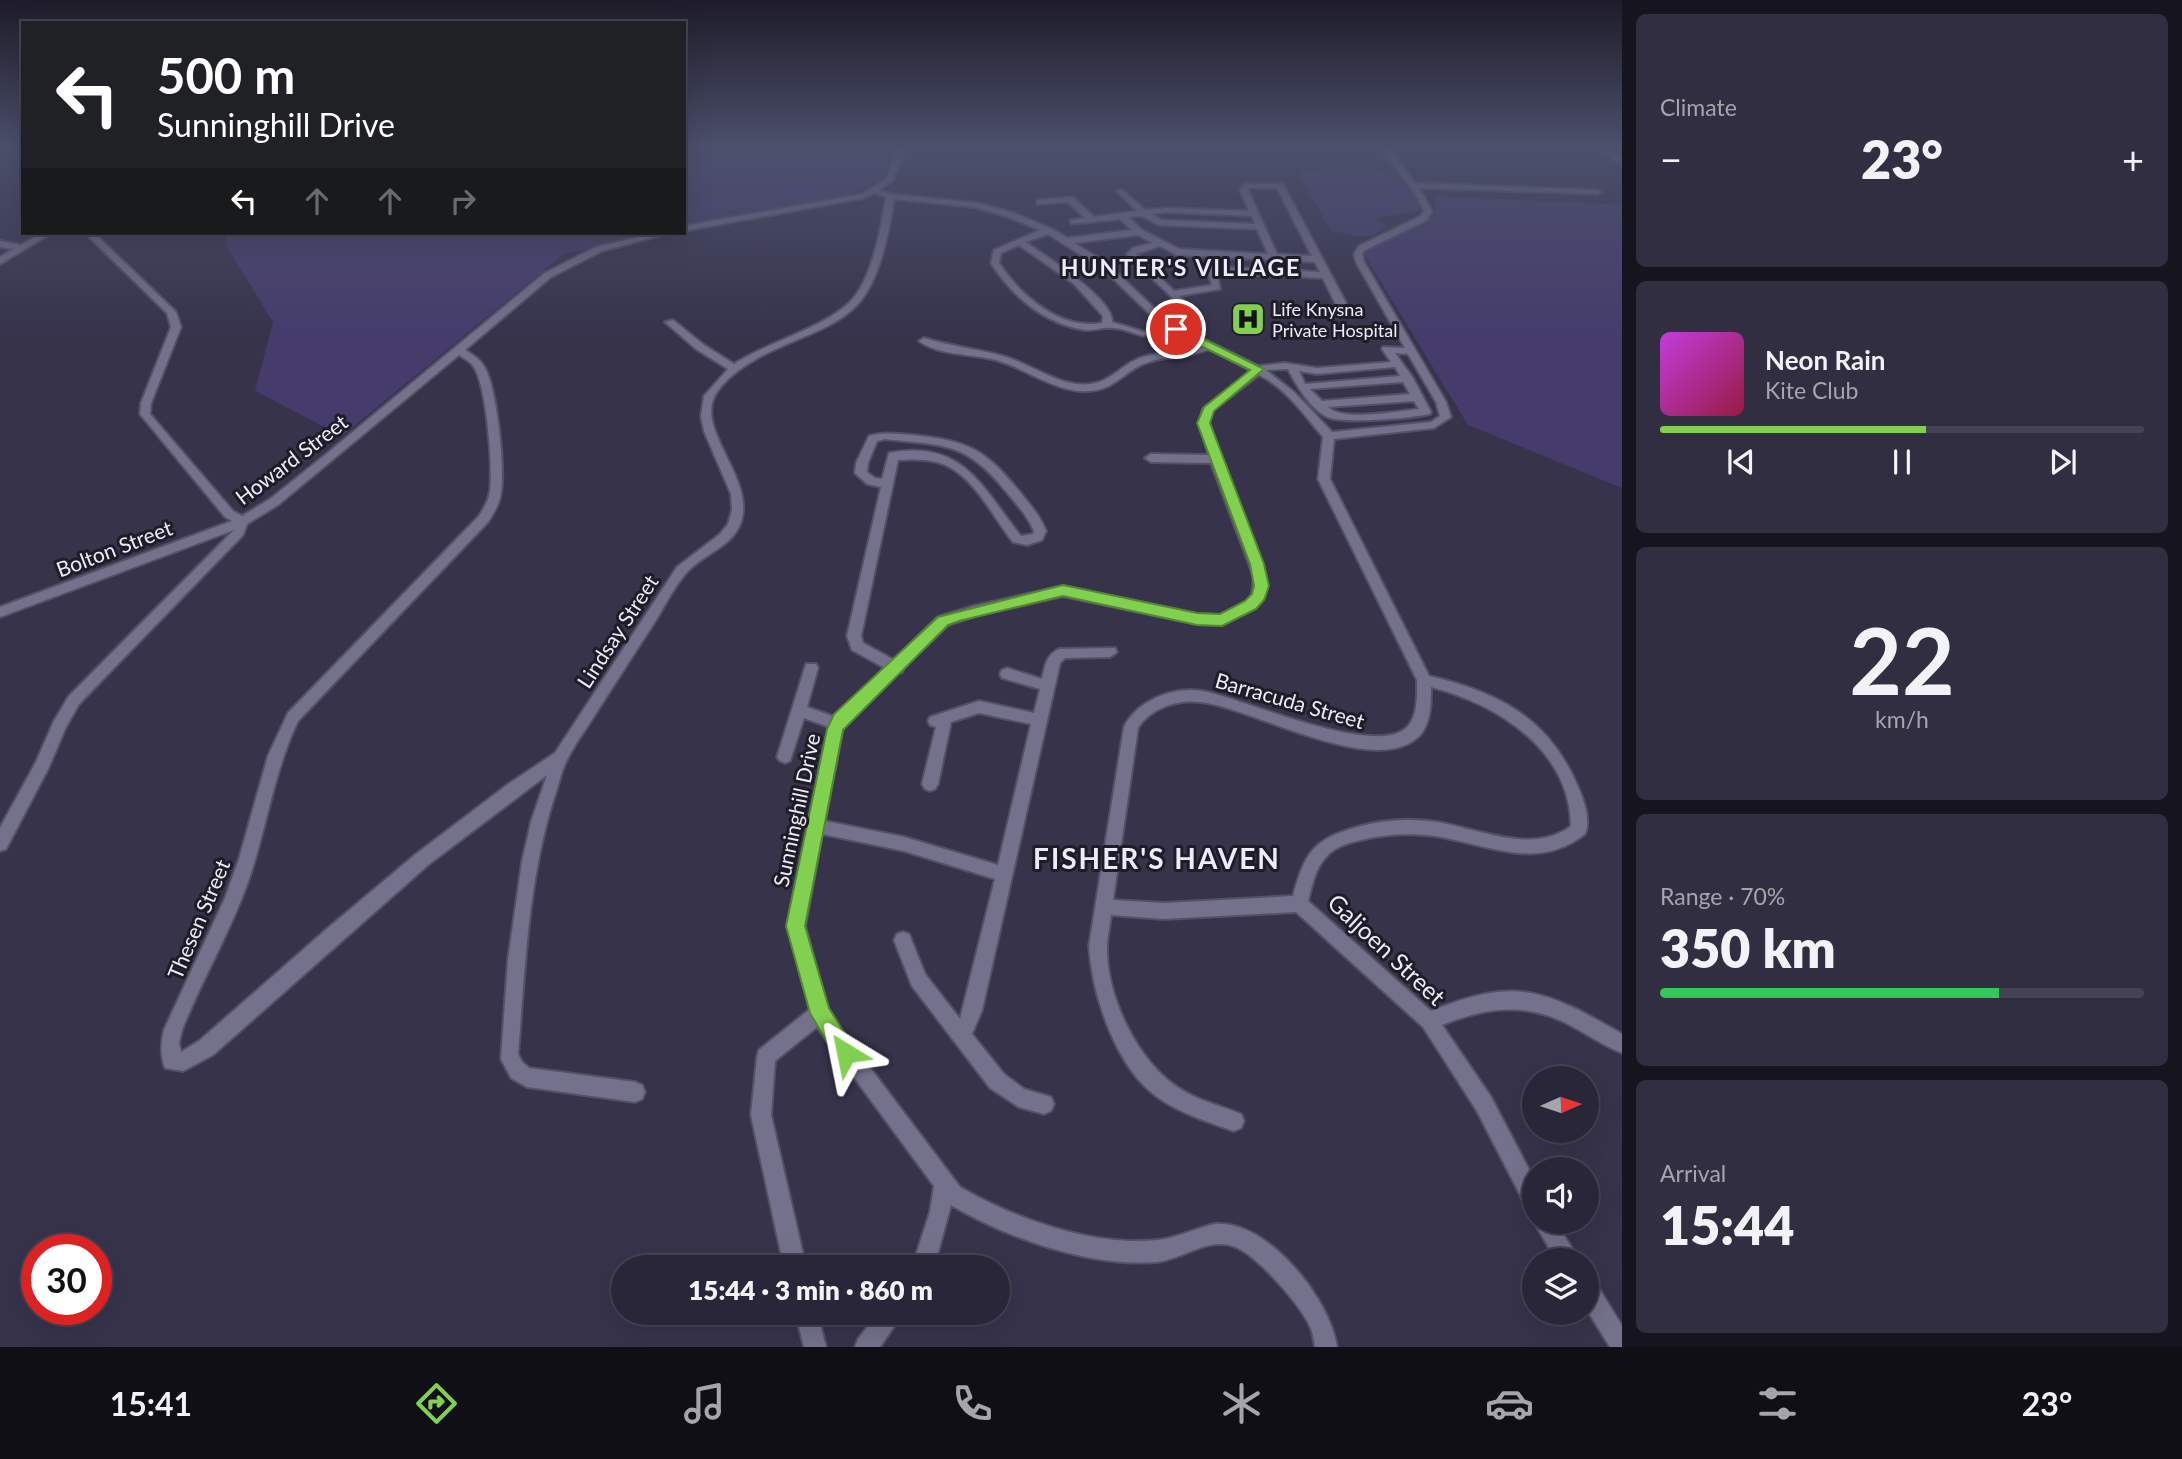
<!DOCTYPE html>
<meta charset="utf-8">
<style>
body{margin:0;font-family:Lato,sans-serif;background:#302e40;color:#f1f3f6;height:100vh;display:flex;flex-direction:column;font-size:26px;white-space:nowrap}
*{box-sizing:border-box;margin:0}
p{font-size:23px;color:#a5a5ae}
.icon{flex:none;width:38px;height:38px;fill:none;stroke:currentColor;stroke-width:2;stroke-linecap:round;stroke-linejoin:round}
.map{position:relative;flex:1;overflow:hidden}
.side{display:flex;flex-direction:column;gap:14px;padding:14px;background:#16151f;width:560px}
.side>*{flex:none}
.hud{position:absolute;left:21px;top:21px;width:665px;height:214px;border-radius:0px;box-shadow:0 7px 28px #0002,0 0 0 2px #444353;background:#202124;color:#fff;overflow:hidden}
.needle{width:46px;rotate:87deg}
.fabs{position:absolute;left:1522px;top:1066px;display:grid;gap:14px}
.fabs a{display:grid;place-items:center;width:77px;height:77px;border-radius:50%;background:#282638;box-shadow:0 7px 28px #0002,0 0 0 2px #444353;font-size:35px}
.speed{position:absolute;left:21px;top:1234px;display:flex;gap:14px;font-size:35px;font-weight:700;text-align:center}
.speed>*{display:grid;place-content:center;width:91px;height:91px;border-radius:50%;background:#282638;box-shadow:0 7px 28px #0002,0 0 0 2px #444353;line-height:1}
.speed .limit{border:10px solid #d22;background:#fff;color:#111}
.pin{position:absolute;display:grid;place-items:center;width:60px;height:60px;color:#fff;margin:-30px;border:4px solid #fff;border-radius:50%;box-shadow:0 2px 7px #0007}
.me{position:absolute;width:77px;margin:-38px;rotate:325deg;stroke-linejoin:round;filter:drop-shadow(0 0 5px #0008)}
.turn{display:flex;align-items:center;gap:24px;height:147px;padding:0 21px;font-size:32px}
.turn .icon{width:91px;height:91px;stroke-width:2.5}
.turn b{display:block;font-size:49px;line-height:60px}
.lanes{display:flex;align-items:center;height:66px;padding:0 21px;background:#0003;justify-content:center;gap:35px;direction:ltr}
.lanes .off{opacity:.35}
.big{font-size:52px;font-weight:800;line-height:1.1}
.side .card{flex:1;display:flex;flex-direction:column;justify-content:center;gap:10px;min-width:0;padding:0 24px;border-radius:10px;background:#302e40}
.side .dial{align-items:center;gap:0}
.dial b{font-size:91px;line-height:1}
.song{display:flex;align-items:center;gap:21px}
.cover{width:84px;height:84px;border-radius:10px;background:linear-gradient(135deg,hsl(290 70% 55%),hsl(340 70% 35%))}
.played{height:7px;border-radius:4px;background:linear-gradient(90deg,#82d04f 55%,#444353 55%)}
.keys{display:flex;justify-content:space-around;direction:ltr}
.heat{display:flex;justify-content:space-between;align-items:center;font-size:38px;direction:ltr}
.charge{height:10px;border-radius:5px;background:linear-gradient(90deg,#34c759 70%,#444353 0)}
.trip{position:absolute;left:611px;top:1255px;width:399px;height:70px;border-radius:35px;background:#282638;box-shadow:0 7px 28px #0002,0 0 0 2px #444353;font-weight:800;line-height:70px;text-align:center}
.tab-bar{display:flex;height:112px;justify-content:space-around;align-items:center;background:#100f16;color:#a5a5ae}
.tab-bar .icon{width:49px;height:49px}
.tab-bar .active{color:#82d04f}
.tab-bar b{font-size:32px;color:#f1f3f6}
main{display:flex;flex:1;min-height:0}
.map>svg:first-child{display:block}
.green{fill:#453c6c}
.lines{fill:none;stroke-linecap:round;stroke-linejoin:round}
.minor-casing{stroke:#545165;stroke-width:4}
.minor{fill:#74718c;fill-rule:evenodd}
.route{fill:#82d04f;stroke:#548733;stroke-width:2}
.labels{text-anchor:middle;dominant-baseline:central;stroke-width:6;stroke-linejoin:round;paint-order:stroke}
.far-poi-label{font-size:18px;fill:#eeecfc;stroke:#1e1c27;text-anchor:start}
.street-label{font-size:21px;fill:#eeecfc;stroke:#1e1c27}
.far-district-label{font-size:23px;font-weight:bold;letter-spacing:2px;fill:#eeecfc;stroke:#1e1c27}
.near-street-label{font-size:24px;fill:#eeecfc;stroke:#1e1c27}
.district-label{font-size:28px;font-weight:bold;letter-spacing:2px;fill:#eeecfc;stroke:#1e1c27}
</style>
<main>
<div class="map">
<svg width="1622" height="1347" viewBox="0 0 1622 1347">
<rect width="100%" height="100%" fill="#36334b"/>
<path class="green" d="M 684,147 L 892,147 L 884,178 L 851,194 L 684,229 Z
M 1364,168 C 1386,170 1417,184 1421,208 L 1416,212 L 1377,218 L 1386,226 C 1368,243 1352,234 1331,231 L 1298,172 Z
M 1434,196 L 1622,205 L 1622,488 L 1468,425 L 1365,256 L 1366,250 L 1427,223 L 1436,209 Z
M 224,233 L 664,233 L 564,254 L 342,436 L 255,391 L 273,322 L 227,247 Z"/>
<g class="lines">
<g class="minor-casing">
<path id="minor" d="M 898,147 L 906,147 L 893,180 L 879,190 L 891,194 L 978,203 L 1014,213 L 1052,229 L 1067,238 L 1132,230 L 1120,219 L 1071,224 L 1071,220 L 1085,218 L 1068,202 L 1040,204 L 1037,204 L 1037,200 L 1073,197 L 1094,217 L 1137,211 L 1117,191 L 1121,189 L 1145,210 L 1166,208 L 1249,211 L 1240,190 L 1244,184 L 1283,184 L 1345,301 L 1347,307 L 1338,317 L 1330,315 L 1337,307 L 1323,278 L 1217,273 L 1220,289 L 1179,296 L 1187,304 L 1182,307 L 1127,254 L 1133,248 L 1153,243 L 1138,235 L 1074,243 L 1108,264 L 1158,312 L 1179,327 L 1258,366 L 1285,363 L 1317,368 L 1391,362 L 1382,349 L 1383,347 L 1405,348 L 1356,262 L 1354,254 L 1359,246 L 1421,216 L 1424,211 L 1416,195 L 1380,147 L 1388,147 L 1415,183 L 1597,190 L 1601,192 L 1597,194 L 1419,188 L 1432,211 L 1427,220 L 1365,250 L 1362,254 L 1364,262 L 1446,402 L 1451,417 L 1434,428 L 1334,439 L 1330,479 L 1429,676 C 1498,692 1549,718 1578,787 C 1584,801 1591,820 1585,834 C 1537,872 1487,844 1435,836 C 1412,833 1387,834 1365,839 C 1352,842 1335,846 1326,857 C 1315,869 1312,886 1308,901 L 1431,1011 C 1517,976 1545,990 1622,1034 L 1622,1053 C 1602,1045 1584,1032 1564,1022 C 1523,1002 1484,1008 1442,1025 L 1491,1097 L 1535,1181 L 1535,1213 L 1528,1210 L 1477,1111 L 1423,1027 L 1296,912 L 1164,919 L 1111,915 C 1110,926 1107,937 1107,947 C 1106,996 1137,1060 1177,1087 C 1196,1100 1219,1105 1241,1114 L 1244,1121 L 1241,1128 L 1234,1131 C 1206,1121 1175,1112 1151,1092 C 1114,1061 1092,993 1089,946 L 1124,727 C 1137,701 1173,686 1202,691 C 1241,697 1388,765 1411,722 C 1418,709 1417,694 1417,680 L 1318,479 L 1323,437 C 1305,416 1285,387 1259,375 L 1213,410 L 1209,423 L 1266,577 L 1265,596 L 1256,608 L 1222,625 L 1197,624 L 1063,596 L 975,616 L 948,625 L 904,667 L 902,672 L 897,673 L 850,719 L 842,731 L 825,821 L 904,837 L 998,865 L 1031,724 L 979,713 L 951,722 L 938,784 L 935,789 L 930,791 L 925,789 L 922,784 L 936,727 L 930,725 L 928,721 L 930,717 L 979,701 L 1034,713 L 1040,689 L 1002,678 L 1000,674 L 1002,670 L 1007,668 L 1042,679 C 1045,666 1046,655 1059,649 L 1115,648 L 1117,652 L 1110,657 L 1065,658 L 1060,663 L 982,1010 L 972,1034 L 1004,1074 L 1024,1089 L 1051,1097 L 1054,1104 L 1051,1111 L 1044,1114 L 1019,1107 L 990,1088 L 912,986 L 894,940 L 897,934 L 903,932 L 909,934 L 925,974 L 960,1019 L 995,879 L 904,851 L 822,834 L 805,926 L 828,1010 L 837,1024 L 960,1187 C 1015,1219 1094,1247 1158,1240 C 1177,1238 1196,1228 1215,1224 C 1268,1220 1330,1299 1337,1347 L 1315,1347 C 1314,1340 1313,1333 1310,1326 C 1300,1305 1256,1253 1233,1246 C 1208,1237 1181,1260 1156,1262 C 1090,1267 1007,1238 951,1205 L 934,1267 L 912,1267 L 930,1212 L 934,1186 L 817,1027 L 775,1061 L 771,1115 L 806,1267 L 784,1267 L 751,1115 L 757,1057 L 759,1050 L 810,1009 L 787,926 L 829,727 L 804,718 L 790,761 L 785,763 L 780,761 L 777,757 L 806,664 L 816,664 L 818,668 L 807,707 L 835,717 L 885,668 L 852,650 L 847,636 L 881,487 L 867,484 L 855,473 L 856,463 L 869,436 C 884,432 897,434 912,435 C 967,441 983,447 1019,491 C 1029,504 1040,515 1046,531 L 1042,540 L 1027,545 L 1013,542 C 991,515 973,472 937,462 C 925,459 911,459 898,460 L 861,636 L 863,643 L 894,660 L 938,617 L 974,606 L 1063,586 L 1197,614 L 1220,615 L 1246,602 L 1252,595 L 1254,577 L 1211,463 L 1151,462 L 1145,458 L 1151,454 L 1209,455 L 1199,423 L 1203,409 L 1252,371 L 1209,349 C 1188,359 1166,355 1146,363 C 1130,368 1120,382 1104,388 C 1065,402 1028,367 992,359 C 969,354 938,355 919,341 L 924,338 C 950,346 977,349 1003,356 C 1032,364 1064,391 1096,383 C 1113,379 1125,362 1143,357 C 1162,351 1182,354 1201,345 L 1173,331 L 1152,316 L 1102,268 L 1048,234 L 1025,242 C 1043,254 1115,300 1112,322 L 1148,333 L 1143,336 C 1133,333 1122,328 1112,328 C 1102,327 1094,331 1085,330 C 1044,324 1012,296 991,263 L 994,250 L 1040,230 L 1008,217 L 974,207 L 894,199 C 889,231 880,283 855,307 C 835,327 801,337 776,349 C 754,359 731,372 717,392 C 692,428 756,478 741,522 C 733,546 704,554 688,571 C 675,585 666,604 656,620 C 636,651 616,682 596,713 C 587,728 575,743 568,758 C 561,770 559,785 554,798 C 528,880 525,969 518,1054 L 522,1062 L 529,1068 L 635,1082 L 642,1085 L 645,1092 L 642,1099 L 635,1102 L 527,1087 L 511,1078 L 501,1059 L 508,960 L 522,862 L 531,822 L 547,775 L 428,865 L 213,1055 L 183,1071 L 165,1068 C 160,1055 161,1043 164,1030 L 225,898 L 239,859 L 268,756 L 288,713 L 479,516 C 484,508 489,500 490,491 C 493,466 487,391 475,369 C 472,362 465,359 459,355 L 278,505 L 247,524 L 243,535 L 79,704 L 66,727 L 48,769 L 6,849 L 0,851 L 0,828 L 36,762 L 54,721 L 69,696 L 234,530 L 0,617 L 0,607 L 232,521 L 225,517 L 140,414 L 141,403 L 171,327 L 167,313 L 85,233 L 94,233 L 176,312 L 181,327 L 151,403 L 150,414 L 233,511 L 242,516 L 270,499 L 319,460 L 545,273 L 596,247 L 656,233 L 670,233 L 602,251 L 551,277 L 465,350 C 473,355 480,359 485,368 C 497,390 505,467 501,492 C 500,503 494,513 488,522 L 298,721 C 274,771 267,826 249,879 C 231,931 202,979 182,1030 L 179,1043 L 181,1052 L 199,1041 L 328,928 L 416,854 L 507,785 L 555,753 L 677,567 L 720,534 L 728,524 L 732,510 L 731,494 L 704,431 L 701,416 L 704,396 L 728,369 L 696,349 L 665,322 L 673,320 L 704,345 L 734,364 C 768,342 821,329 849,303 C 872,281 881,228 886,197 L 874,193 L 864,198 L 684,231 L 684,226 L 862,194 L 886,179 ZM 1249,188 L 1277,188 L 1312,256 L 1277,254 L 1248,190 ZM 1166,212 L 1252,216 L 1255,224 L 1161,220 L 1152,214 ZM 1142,216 L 1159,225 L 1257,229 L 1268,254 L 1179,249 L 1142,230 L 1128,217 ZM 1019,245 L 1073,283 L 1103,316 L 1102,323 C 1060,330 1021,296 999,263 L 1001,253 ZM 1160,246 L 1177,255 L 1315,262 L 1320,272 L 1215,267 L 1212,262 L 1209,261 L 1205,264 L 1212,285 L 1174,291 L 1136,254 ZM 1395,353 L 1408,354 L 1436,402 L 1440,416 L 1431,422 L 1332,432 L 1294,392 L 1266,370 L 1288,369 C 1297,387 1309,406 1325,416 C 1339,425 1412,418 1430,414 L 1431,412 L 1413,378 ZM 1395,367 L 1400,376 L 1305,384 L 1299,371 L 1317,374 ZM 1403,382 L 1410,394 L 1322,401 L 1310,389 ZM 1414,401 L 1419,409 C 1397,411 1343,422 1328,407 ZM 885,439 C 948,446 967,442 1009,495 C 1019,507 1028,517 1034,531 L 1033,534 L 1021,536 C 982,488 964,439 889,453 L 882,479 L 875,478 L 867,472 L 868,463 L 877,441 ZM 1431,687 C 1497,704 1570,749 1571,826 C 1533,855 1479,829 1437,822 C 1411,818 1382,820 1357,827 C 1312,840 1305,853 1293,896 L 1164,903 L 1113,900 L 1138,728 C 1150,708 1178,699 1200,702 C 1252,707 1379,782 1421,734 C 1431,721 1431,703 1431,687 Z
M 1599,147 L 1607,147 L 1622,159 L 1622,165 Z
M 42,233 L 52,233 L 0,264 L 0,257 L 14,249 L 0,247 L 0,241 L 21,245 Z
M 1535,1219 L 1535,1222 L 1556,1222 L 1579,1260 L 1556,1260 L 1534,1222 Z
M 1587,1279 L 1595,1282 L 1622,1326 L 1622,1347 L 1610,1347 L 1587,1310 Z
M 795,1312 L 817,1312 L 826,1347 L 804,1347 Z
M 879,1312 L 904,1312 L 880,1347 L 855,1347 L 858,1339 Z"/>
</g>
<use href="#minor" class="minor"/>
</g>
<linearGradient id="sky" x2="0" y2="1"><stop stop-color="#1e1c29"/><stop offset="0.44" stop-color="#4c506c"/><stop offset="1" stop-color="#4c506c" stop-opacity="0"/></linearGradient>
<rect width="1622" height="335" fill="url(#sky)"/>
<path class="route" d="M 1172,327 L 1180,327 L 1264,369 L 1214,411 L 1210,423 L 1264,564 L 1269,586 L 1264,600 L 1256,609 L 1222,626 L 1197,625 L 1063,596 L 959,621 L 948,625 L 843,730 L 805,926 L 829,1008 L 857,1053 L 853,1061 L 846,1064 L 838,1061 L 810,1013 L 786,926 L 827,729 L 834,714 L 938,617 L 1063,585 L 1197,613 L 1220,614 L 1245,601 L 1252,594 L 1254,586 L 1250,564 L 1197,423 L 1204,407 L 1250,370 L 1172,332 Z"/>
<defs>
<g id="hospital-square" transform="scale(1.75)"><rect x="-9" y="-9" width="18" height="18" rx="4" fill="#82d04f" stroke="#1e1c27"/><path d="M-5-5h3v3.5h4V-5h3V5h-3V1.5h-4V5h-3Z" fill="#111"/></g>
</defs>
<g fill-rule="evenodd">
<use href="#hospital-square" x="1248" y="319"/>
</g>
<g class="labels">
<g class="far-poi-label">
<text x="1272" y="309">Life Knysna<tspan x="1272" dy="21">Private Hospital</tspan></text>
</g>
<g class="street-label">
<text transform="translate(291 459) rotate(-37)">Howard Street</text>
<text transform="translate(114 548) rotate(-21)">Bolton Street</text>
<text transform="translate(617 631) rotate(-57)">Lindsay Street</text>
<text transform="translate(1290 700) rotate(16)">Barracuda Street</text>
<text transform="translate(796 810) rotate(-78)">Sunninghill Drive</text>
<text transform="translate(198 919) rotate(-67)">Thesen Street</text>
</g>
<g class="far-district-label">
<text x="1181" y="267">HUNTER'S VILLAGE</text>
</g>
<g class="near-street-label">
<text transform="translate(1387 949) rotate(43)">Galjoen Street</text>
</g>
<g class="district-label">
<text x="1157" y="858">FISHER'S HAVEN</text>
</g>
</g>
</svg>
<div class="fabs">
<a><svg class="needle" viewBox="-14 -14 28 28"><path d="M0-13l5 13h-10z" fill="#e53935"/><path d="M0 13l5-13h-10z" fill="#a5a5ae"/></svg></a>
<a><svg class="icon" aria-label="sound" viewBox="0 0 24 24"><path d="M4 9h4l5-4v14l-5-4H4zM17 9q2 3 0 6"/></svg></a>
<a><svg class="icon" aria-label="layers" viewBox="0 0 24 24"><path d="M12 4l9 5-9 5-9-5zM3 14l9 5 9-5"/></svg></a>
</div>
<div class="speed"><div class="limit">30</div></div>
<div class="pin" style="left:1176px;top:329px;background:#d93025"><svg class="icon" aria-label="arrive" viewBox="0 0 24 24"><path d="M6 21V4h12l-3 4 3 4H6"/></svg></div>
<svg class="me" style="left:846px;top:1053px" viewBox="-20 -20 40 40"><path d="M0-17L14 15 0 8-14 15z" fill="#82d04f" stroke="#fff" stroke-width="4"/></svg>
<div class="trip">15:44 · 3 min · 860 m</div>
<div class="hud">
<div class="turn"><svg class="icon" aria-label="left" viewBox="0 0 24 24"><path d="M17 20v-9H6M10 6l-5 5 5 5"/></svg><div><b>500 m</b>Sunninghill Drive</div></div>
<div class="lanes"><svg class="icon" aria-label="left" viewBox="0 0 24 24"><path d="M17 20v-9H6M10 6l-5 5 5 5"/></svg><svg class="icon off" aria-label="ahead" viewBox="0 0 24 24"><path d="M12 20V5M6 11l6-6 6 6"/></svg><svg class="icon off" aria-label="ahead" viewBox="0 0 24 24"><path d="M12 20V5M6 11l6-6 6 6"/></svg><svg class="icon off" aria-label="right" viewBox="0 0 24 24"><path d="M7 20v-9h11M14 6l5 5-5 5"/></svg></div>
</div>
</div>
<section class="side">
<div class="card"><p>Climate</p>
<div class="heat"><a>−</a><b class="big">23°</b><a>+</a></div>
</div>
<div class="card">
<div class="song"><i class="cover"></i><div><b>Neon Rain</b><p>Kite Club</p></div></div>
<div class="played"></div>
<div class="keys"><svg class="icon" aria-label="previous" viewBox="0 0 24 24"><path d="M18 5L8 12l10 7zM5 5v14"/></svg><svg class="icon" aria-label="pause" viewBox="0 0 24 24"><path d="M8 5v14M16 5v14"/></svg><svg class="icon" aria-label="next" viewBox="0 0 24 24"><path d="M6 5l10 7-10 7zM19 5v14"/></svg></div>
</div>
<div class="card dial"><b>22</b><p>km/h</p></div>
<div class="card"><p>Range · 70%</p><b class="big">350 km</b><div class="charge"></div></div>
<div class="card"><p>Arrival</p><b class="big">15:44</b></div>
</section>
</main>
<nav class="tab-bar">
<b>15:41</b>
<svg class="icon active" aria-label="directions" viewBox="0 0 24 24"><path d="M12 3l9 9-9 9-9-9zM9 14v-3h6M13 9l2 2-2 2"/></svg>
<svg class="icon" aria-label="music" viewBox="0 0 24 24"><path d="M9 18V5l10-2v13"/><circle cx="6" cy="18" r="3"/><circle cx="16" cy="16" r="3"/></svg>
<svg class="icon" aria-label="phone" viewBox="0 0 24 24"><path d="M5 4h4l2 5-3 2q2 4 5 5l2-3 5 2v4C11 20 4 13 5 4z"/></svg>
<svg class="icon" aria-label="climate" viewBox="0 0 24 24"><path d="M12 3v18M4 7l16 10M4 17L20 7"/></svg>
<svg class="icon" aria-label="car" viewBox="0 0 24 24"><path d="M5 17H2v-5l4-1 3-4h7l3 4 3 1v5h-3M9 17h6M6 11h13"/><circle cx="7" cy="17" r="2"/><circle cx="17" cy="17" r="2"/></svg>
<svg class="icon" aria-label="filters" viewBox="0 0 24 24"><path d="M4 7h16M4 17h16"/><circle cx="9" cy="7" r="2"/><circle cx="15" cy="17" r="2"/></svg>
<b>23°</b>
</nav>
